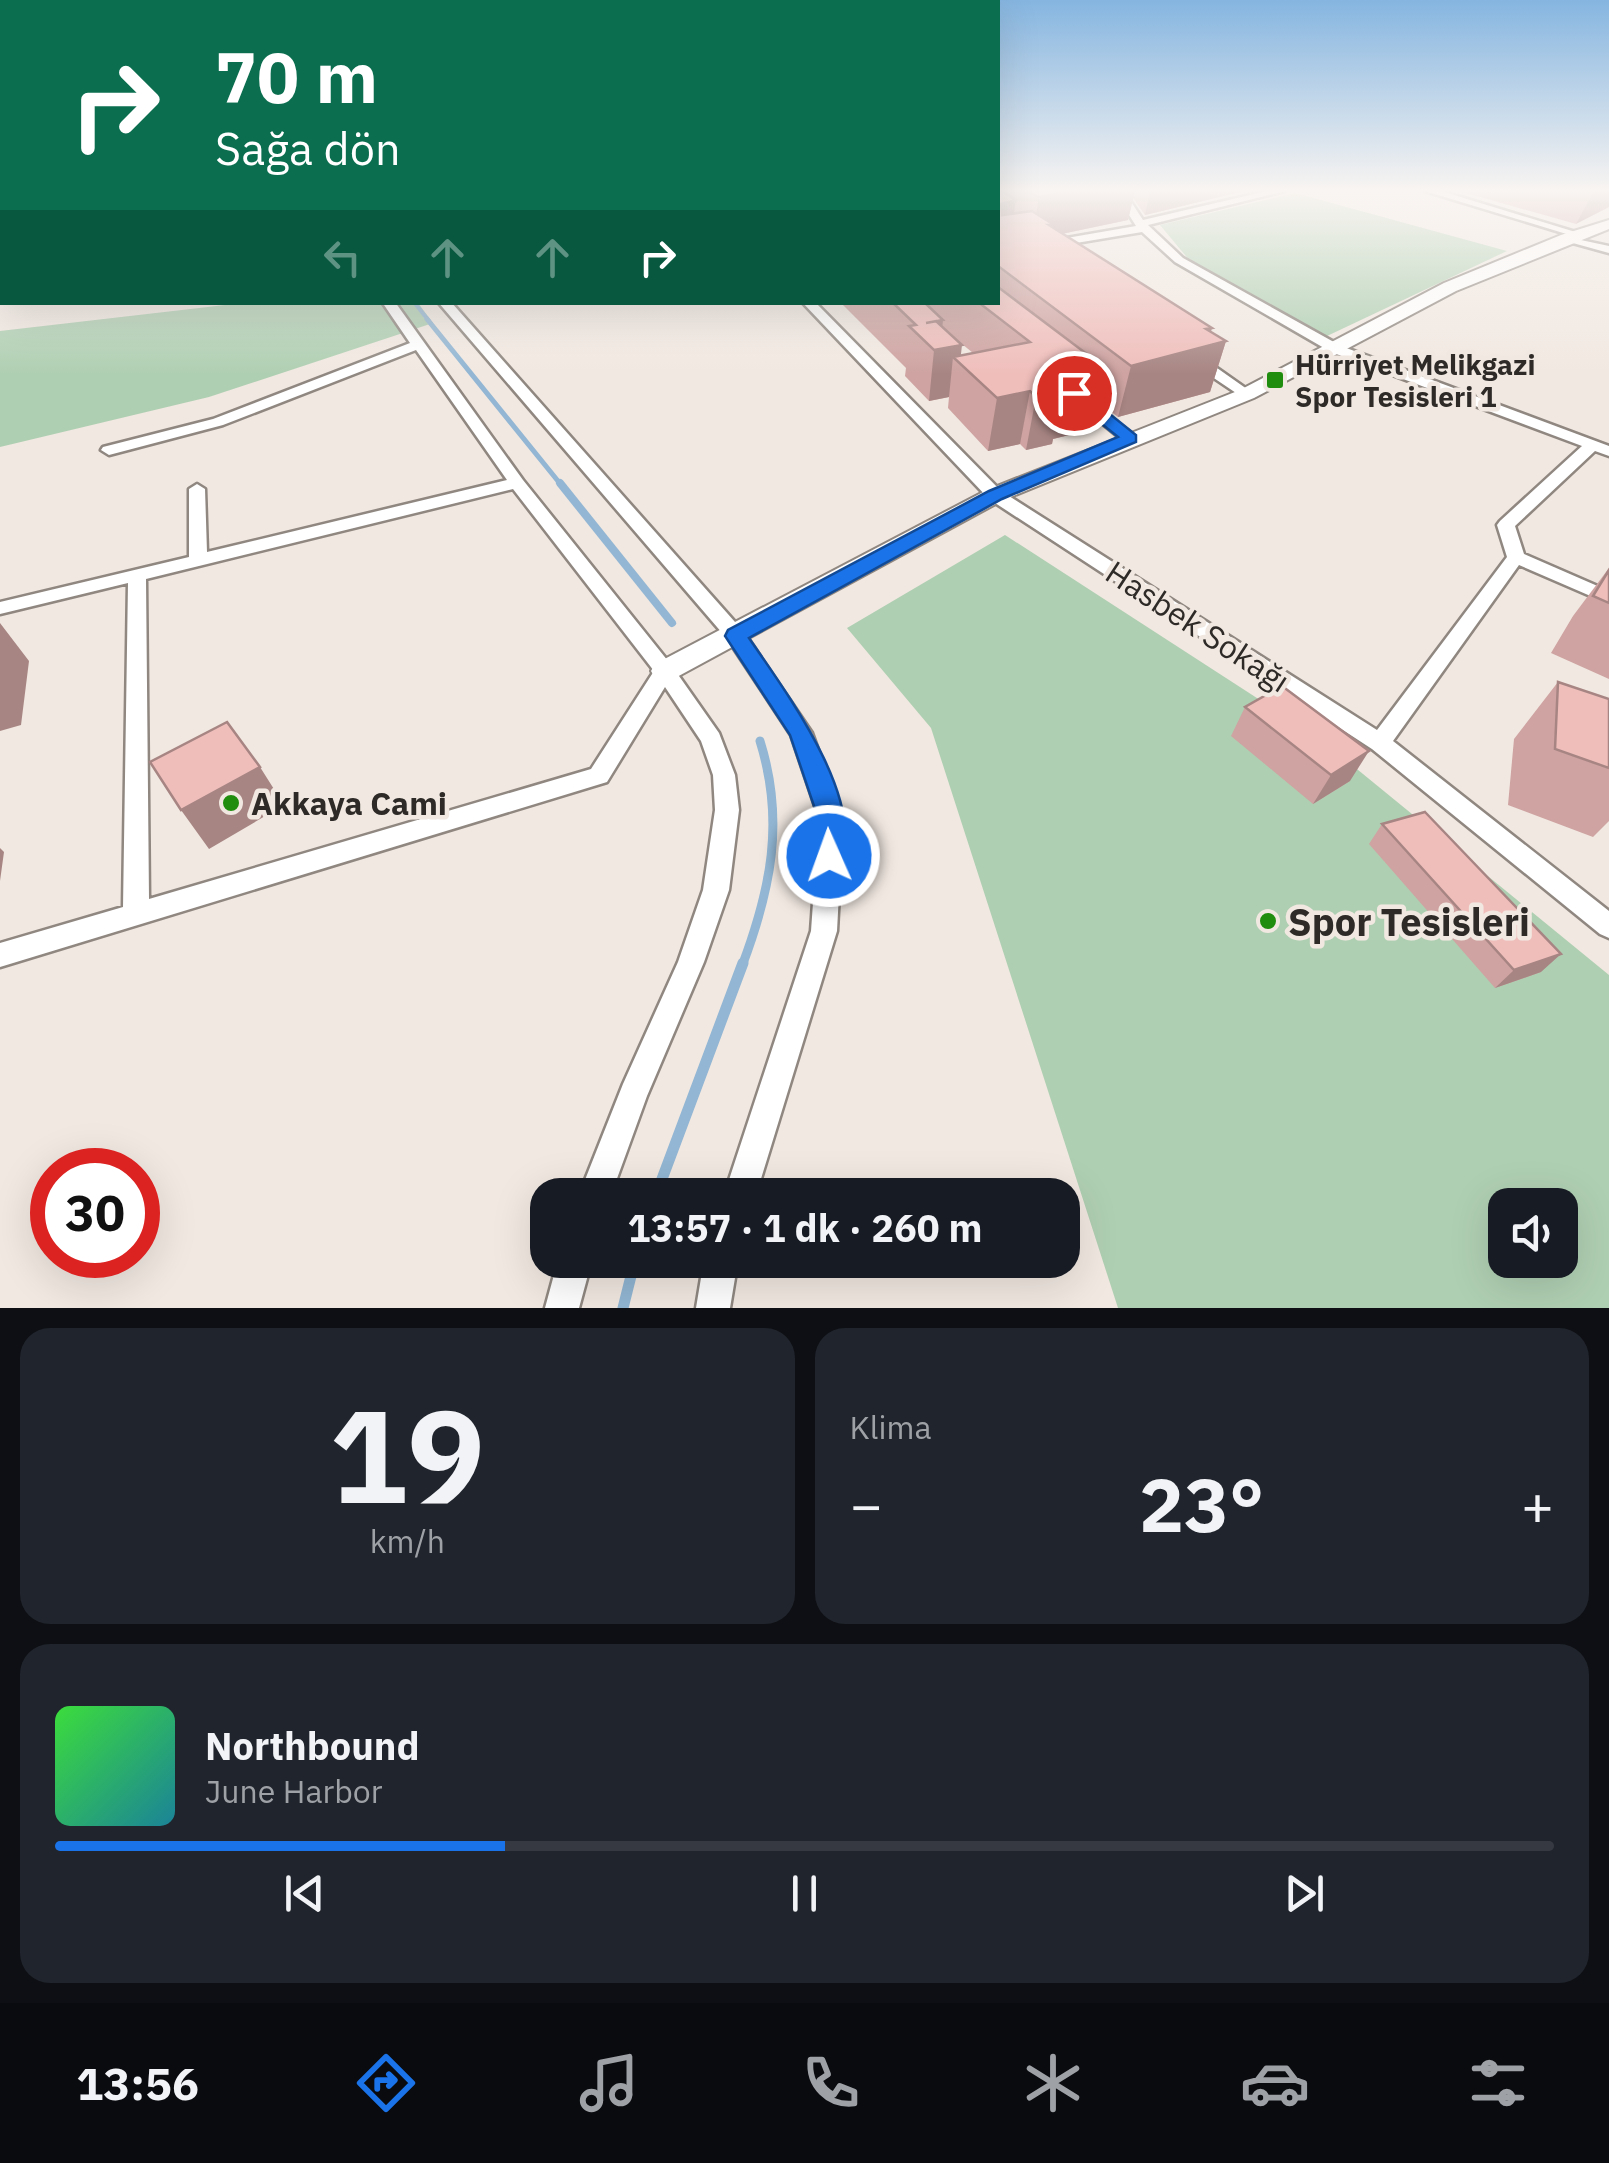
<!DOCTYPE html>
<html lang="tr">
<meta charset="utf-8">
<style>
body{margin:0;font-family:"IBM Plex Sans",sans-serif;background:#20242c;color:#f1f3f6;height:100vh;display:flex;flex-direction:column;font-size:38px;white-space:nowrap}
*{box-sizing:border-box;margin:0}
p{font-size:32px;color:#9ea1a6}
.icon{flex:none;width:55px;height:55px;fill:none;stroke:currentColor;stroke-width:2;stroke-linecap:round;stroke-linejoin:round}
.map{position:relative;height:1308px;overflow:hidden}
.side{display:flex;flex-direction:column;gap:20px;padding:20px;background:#0d0f14;flex:1}
.side>*{flex:none}
.banner{position:absolute;left:0px;top:0px;width:1000px;height:305px;box-shadow:0 10px 40px #0002;background:#0b6e4f;color:#fff;overflow:hidden}
.buttons{position:absolute;left:1488px;top:1188px;display:grid;gap:20px}
.buttons a{display:grid;place-items:center;width:90px;height:90px;border-radius:20px;background:#171b24;box-shadow:0 10px 40px #0002;font-size:50px}
.speed{position:absolute;left:30px;top:1148px;display:flex;gap:20px;font-size:50px;font-weight:700;text-align:center}
.speed>*{display:grid;place-content:center;width:130px;height:130px;border-radius:50%;background:#171b24;box-shadow:0 10px 40px #0002;line-height:1}
.speed .limit{border:15px solid #d22;background:#fff;color:#111}
.pin{position:absolute;display:grid;place-items:center;width:85px;height:85px;color:#fff;margin:-42px;border:5px solid #fff;border-radius:50%;box-shadow:0 2px 10px #0007}
.me{position:absolute;width:110px;margin:-55px;rotate:358deg;stroke-linejoin:round;filter:drop-shadow(0 0 8px #0008)}
.turn{display:flex;align-items:center;gap:35px;height:210px;padding:0 50px;font-size:45px}
.turn .icon{width:130px;height:130px;stroke-width:2.5}
.turn b{display:block;font-size:70px;line-height:85px}
.lanes{display:flex;align-items:center;height:95px;padding:0 50px;background:#0003;justify-content:center;gap:50px;direction:ltr}
.lanes .off{opacity:.35}
.big{font-size:75px;font-weight:700;line-height:1.1}
.side .card{flex:1;display:flex;flex-direction:column;justify-content:center;gap:15px;min-width:0;padding:0 35px;border-radius:30px;background:#20242c}
.side .dial{align-items:center;gap:0}
.dial b{font-size:130px;line-height:1}
.song{display:flex;align-items:center;gap:30px}
.cover{width:120px;height:120px;border-radius:15px;background:linear-gradient(135deg,hsl(120 70% 55%),hsl(190 70% 35%))}
.played{height:10px;border-radius:5px;background:linear-gradient(90deg,#1a73e8 30%,#363941 30%)}
.keys{display:flex;justify-content:space-around;direction:ltr}
.heat{display:flex;justify-content:space-between;align-items:center;font-size:55px;direction:ltr}
.side .tiles{flex:1;display:grid;gap:20px;grid-template-columns:1fr 1fr}
.card:last-child{grid-column:span 2}
.trip{position:absolute;left:530px;top:1178px;width:550px;height:100px;border-radius:30px;background:#171b24;box-shadow:0 10px 40px #0002;font-weight:700;line-height:100px;text-align:center}
.dock{display:flex;height:160px;justify-content:space-around;align-items:center;background:#090b0e;color:#9ea1a6}
.dock .icon{width:70px;height:70px}
.dock .current{color:#1a73e8}
.dock b{font-size:45px;color:#f1f3f6}
.map>svg:first-child{display:block}
.green{fill:#afcfb2;fill-rule:evenodd}
.lines{fill:none;stroke-linecap:round;stroke-linejoin:round}
.stream-far4{stroke:#92b6d3;stroke-width:4}
.stream-far3{stroke:#92b6d3;stroke-width:5}
.stream-far2{stroke:#92b6d3;stroke-width:8}
.stream-far1{stroke:#92b6d3;stroke-width:9}
.stream{stroke:#92b6d3;stroke-width:11}
.street-casing{stroke:#8f8780;stroke-width:5}
.secondary-casing{stroke:#8f8780;stroke-width:4}
.street{fill:#fff;fill-rule:evenodd}
.secondary{fill:#fff;fill-rule:evenodd}
.wall{fill:#cea3a1;fill-rule:evenodd}
.shaded-wall{fill:#a78583}
.building{fill:#efbebb;stroke:#a78583;stroke-width:2.5}
.route{fill:#1a73e8;stroke:#114b97;stroke-width:2.5}
.poi-dot{fill:#208d0f;stroke:#f1e8e1;stroke-width:4}
.labels{text-anchor:middle;dominant-baseline:central;stroke-width:9;stroke-linejoin:round;paint-order:stroke}
.far-poi-label{font-size:28px;font-weight:bold;fill:#2d2a27;stroke:#f1e8e1;text-anchor:start}
.street-label{font-size:32px;fill:#2d2a27;stroke:#f1e8e1}
.poi-label{font-size:32px;font-weight:bold;fill:#2d2a27;stroke:#f1e8e1;text-anchor:start}
.near-poi-label{font-size:38px;font-weight:bold;fill:#2d2a27;stroke:#f1e8e1;text-anchor:start}
</style>
<div class="map">
<svg width="1609" height="1308" viewBox="0 0 1609 1308">
<rect width="100%" height="100%" fill="#f1e8e1"/>
<path class="green" d="M 1295,193 L 1507,251 L 1327,336 L 1190,261 L 1160,225 Z
M 251,302 L 418,303 L 433,323 L 209,397 L 0,447 L 0,331 Z
M 1005,535 L 1260,700 L 1352,765 L 1609,975 L 1609,1308 L 1118,1308 L 931,728 L 847,628 ZM 1505,1205 L 1560,1205 L 1560,1260 L 1505,1260 Z"/>
<g class="lines">
<path class="stream-far4" d="M 414,302 L 429,321"/>
<path class="stream-far3" d="M 427,319 L 562,486"/>
<path class="stream-far2" d="M 560,483 L 672,623"/>
<path class="stream-far1" d="M 742,966 C 771,889 785,821 760,741"/>
<path class="stream" d="M 656,1195 L 743,963
M 623,1308 L 635,1260"/>
<g class="street-casing">
<path id="street" d="M 1114,191 L 1124,191 L 1143,220 L 1267,191 L 1285,191 L 1148,225 L 1183,258 L 1341,346 L 1609,446 L 1609,456 L 1595,451 L 1515,526 L 1524,554 L 1609,591 L 1609,604 L 1519,565 L 1393,741 L 1609,911 L 1609,938 L 1600,934 L 1372,749 L 989,499 L 802,302 L 815,302 L 1001,491 L 1377,730 L 1507,557 L 1497,525 L 1500,521 L 1582,446 L 1331,352 L 1175,262 L 1142,232 L 998,256 L 998,250 L 1136,226 Z
M 1425,191 L 1441,191 L 1582,234 L 1573,236 Z
M 1562,236 L 1609,246 L 1609,253 L 1562,240 Z
M 382,302 L 395,302 L 523,480 L 672,666 L 719,733 L 735,775 L 739,810 L 729,890 L 704,962 L 647,1096 L 611,1195 L 579,1195 L 623,1084 L 678,962 L 703,890 L 715,810 L 713,775 L 701,741 L 665,687 L 607,782 L 0,967 L 0,943 L 123,907 L 128,583 L 0,614 L 0,602 L 189,557 L 189,489 L 197,484 L 205,489 L 207,552 L 507,480 L 416,350 L 223,425 L 109,455 L 101,450 L 103,447 L 213,419 L 410,343 ZM 513,489 L 654,671 L 591,769 L 149,899 L 146,579 Z
M 438,302 L 451,302 L 743,631 L 812,733 L 843,818 L 837,931 L 756,1195 L 724,1195 L 811,931 L 819,818 L 791,735 L 729,641 Z
M 1190,356 L 1200,356 L 1254,394 L 1242,397 L 1190,362 Z
M 1077,392 L 1135,436 L 1135,442 L 1125,442 L 1072,399 L 1070,396 Z
M 558,1260 L 592,1260 L 579,1308 L 545,1308 Z
M 704,1260 L 738,1260 L 730,1308 L 696,1308 Z"/>
</g>
<g class="secondary-casing">
<path id="secondary" d="M 1609,220 L 1609,229 L 1456,291 L 1254,398 L 1003,500 L 675,678 L 655,678 L 651,671 L 655,664 L 987,490 L 1240,390 L 1444,283 L 1561,235 Z
M 2,260 L 2,270 L 0,271 L 0,261 Z"/>
</g>
<use href="#street" class="street"/>
<use href="#secondary" class="secondary"/>
</g>
<path class="wall" d="M 998,191 L 1244,191 L 1145,215 L 1133,198 L 1128,220 L 1062,234 L 1226,341 L 1210,392 L 1118,417 L 1100,403 L 1095,422 L 1075,428 L 1073,434 L 1053,439 L 1052,444 L 1026,450 L 1020,444 L 988,451 L 948,408 L 949,397 L 929,401 L 905,376 L 906,368 L 840,302 L 998,302 ZM 945,330 L 973,353 L 961,356 Z
M 1459,191 L 1609,191 L 1576,224 Z
M 1609,568 L 1609,679 L 1551,653 L 1573,616 Z
M 1558,682 L 1609,699 L 1609,821 L 1593,837 L 1508,805 L 1514,739 Z
M 1245,707 L 1350,781 L 1313,804 L 1231,736 Z
M 1382,824 L 1541,972 L 1495,988 L 1369,844 Z"/>
<path class="shaded-wall" d="M 1069,191 L 1135,191 L 1128,220 L 1032,240 L 1039,197 Z
M 1150,191 L 1244,191 L 1145,215 Z
M 1594,191 L 1609,191 L 1609,207 L 1576,224 Z
M 1016,200 L 1009,244 L 998,247 L 1001,204 Z
M 943,320 L 940,349 L 962,345 L 960,363 L 953,357 L 949,397 L 929,401 L 934,350 L 926,323 Z
M 1212,328 L 1207,346 L 1226,341 L 1210,392 L 1118,417 L 1131,366 Z
M 1108,370 L 1095,422 L 1075,428 L 1073,434 L 1053,439 L 1052,444 L 1026,450 L 1036,397 L 1080,378 Z
M 1030,391 L 1020,444 L 988,451 L 997,398 Z
M 0,623 L 29,661 L 21,725 L 0,731 Z
M 1369,751 L 1350,781 L 1313,804 L 1331,775 Z
M 260,767 L 284,805 L 209,849 L 181,810 Z
M 0,848 L 4,852 L 0,881 Z
M 1561,954 L 1541,972 L 1495,988 L 1514,970 Z"/>
<path class="building" d="M 998,191 L 1002,191 L 1016,200 L 1001,204 L 1002,215 L 1032,211 L 1054,225 L 1049,225 L 1212,328 L 1206,329 L 1226,341 L 1131,366 L 998,266 Z
M 1026,191 L 1069,191 L 1039,197 Z
M 998,287 L 1108,370 L 1080,378 L 1085,382 L 1059,388 L 1063,392 L 1036,397 L 1030,391 L 997,398 L 953,357 L 1030,342 L 978,302 L 998,302 Z
M 892,302 L 924,302 L 943,320 L 926,323 L 936,321 L 962,345 L 934,350 L 909,326 L 916,325 Z
M 1609,570 L 1609,603 L 1593,596 Z
M 1558,682 L 1609,699 L 1609,768 L 1555,749 Z
M 1282,686 L 1369,751 L 1331,775 L 1245,707 Z
M 227,722 L 260,767 L 181,810 L 150,762 Z
M 1425,812 L 1561,954 L 1514,970 L 1382,824 Z"/>
<linearGradient id="sky" x2="0" y2="1"><stop stop-color="#85b5e0"/><stop offset="0.51" stop-color="#f9f5f2"/><stop offset="1" stop-color="#f9f5f2" stop-opacity="0"/></linearGradient>
<rect width="1609" height="374" fill="url(#sky)"/>
<path class="route" d="M 1068,390 L 1080,390 L 1136,435 L 1136,442 L 1002,499 L 749,638 C 783,688 869,802 839,864 L 829,867 L 819,864 L 815,856 L 818,818 L 790,735 L 725,636 L 728,630 L 989,491 L 1118,437 L 1068,397 Z"/>
<g class="poi-dot">
<rect x="1265" y="370" width="20" height="20" rx="5"/>
<circle cx="231" cy="803" r="10"/>
<circle cx="1268" cy="921" r="10"/>
</g>
<g class="labels">
<g class="far-poi-label">
<text x="1295" y="364">Hürriyet Melikgazi<tspan x="1295" dy="32">Spor Tesisleri 1</tspan></text>
</g>
<g class="street-label">
<text transform="translate(1198 626) rotate(33)">Hasbek Sokağı</text>
</g>
<g class="poi-label">
<text x="251" y="803">Akkaya Cami</text>
</g>
<g class="near-poi-label">
<text x="1288" y="921">Spor Tesisleri</text>
</g>
</g>
</svg>
<div class="buttons">
<a><svg class="icon" aria-label="sound" viewBox="0 0 24 24"><path d="M4 9h4l5-4v14l-5-4H4zM17 9q2 3 0 6"/></svg></a>
</div>
<div class="speed"><div class="limit">30</div></div>
<div class="pin" style="left:1074px;top:393px;background:#d93025"><svg class="icon" aria-label="arrive" viewBox="0 0 24 24"><path d="M6 21V4h12l-3 4 3 4H6"/></svg></div>
<svg class="me" style="left:829px;top:856px" viewBox="-20 -20 40 40"><circle r="17" fill="#1a73e8" stroke="#fff" stroke-width="3"/><path d="M0-11L8 9 0 5-8 9z" fill="#fff"/></svg>
<div class="trip">13:57 · 1 dk · 260 m</div>
<div class="banner">
<div class="turn"><svg class="icon" aria-label="right" viewBox="0 0 24 24"><path d="M7 20v-9h11M14 6l5 5-5 5"/></svg><div><b>70 m</b>Sağa dön</div></div>
<div class="lanes"><svg class="icon off" aria-label="left" viewBox="0 0 24 24"><path d="M17 20v-9H6M10 6l-5 5 5 5"/></svg><svg class="icon off" aria-label="ahead" viewBox="0 0 24 24"><path d="M12 20V5M6 11l6-6 6 6"/></svg><svg class="icon off" aria-label="ahead" viewBox="0 0 24 24"><path d="M12 20V5M6 11l6-6 6 6"/></svg><svg class="icon" aria-label="right" viewBox="0 0 24 24"><path d="M7 20v-9h11M14 6l5 5-5 5"/></svg></div>
</div>
</div>
<section class="side">
<div class="tiles">
<div class="card dial"><b>19</b><p>km/h</p></div>
<div class="card"><p>Klima</p>
<div class="heat"><a>−</a><b class="big">23°</b><a>+</a></div>
</div>
<div class="card">
<div class="song"><i class="cover"></i><div><b>Northbound</b><p>June Harbor</p></div></div>
<div class="played"></div>
<div class="keys"><svg class="icon" aria-label="previous" viewBox="0 0 24 24"><path d="M18 5L8 12l10 7zM5 5v14"/></svg><svg class="icon" aria-label="pause" viewBox="0 0 24 24"><path d="M8 5v14M16 5v14"/></svg><svg class="icon" aria-label="next" viewBox="0 0 24 24"><path d="M6 5l10 7-10 7zM19 5v14"/></svg></div>
</div>
</div>
</section>
<nav class="dock">
<b>13:56</b>
<svg class="icon current" aria-label="directions" viewBox="0 0 24 24"><path d="M12 3l9 9-9 9-9-9zM9 14v-3h6M13 9l2 2-2 2"/></svg>
<svg class="icon" aria-label="music" viewBox="0 0 24 24"><path d="M9 18V5l10-2v13"/><circle cx="6" cy="18" r="3"/><circle cx="16" cy="16" r="3"/></svg>
<svg class="icon" aria-label="phone" viewBox="0 0 24 24"><path d="M5 4h4l2 5-3 2q2 4 5 5l2-3 5 2v4C11 20 4 13 5 4z"/></svg>
<svg class="icon" aria-label="climate" viewBox="0 0 24 24"><path d="M12 3v18M4 7l16 10M4 17L20 7"/></svg>
<svg class="icon" aria-label="car" viewBox="0 0 24 24"><path d="M5 17H2v-5l4-1 3-4h7l3 4 3 1v5h-3M9 17h6M6 11h13"/><circle cx="7" cy="17" r="2"/><circle cx="17" cy="17" r="2"/></svg>
<svg class="icon" aria-label="filters" viewBox="0 0 24 24"><path d="M4 7h16M4 17h16"/><circle cx="9" cy="7" r="2"/><circle cx="15" cy="17" r="2"/></svg>
</nav>
